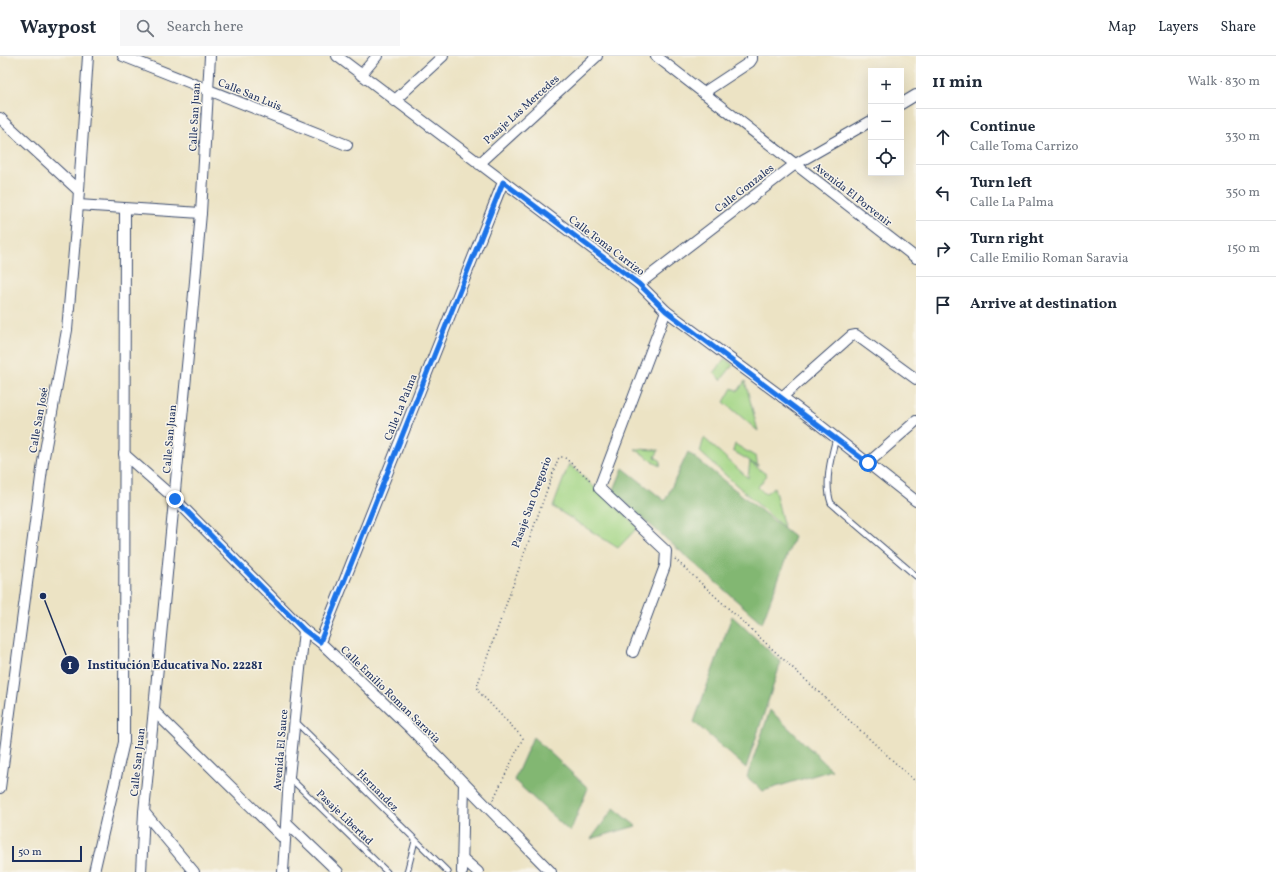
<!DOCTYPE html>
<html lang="en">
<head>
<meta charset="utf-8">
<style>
	body { margin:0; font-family:Vollkorn,serif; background:#f6f6f7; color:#1f2937 }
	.controls { position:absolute; right:12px; top:12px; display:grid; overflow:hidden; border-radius:0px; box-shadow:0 4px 16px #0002 }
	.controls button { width:36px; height:36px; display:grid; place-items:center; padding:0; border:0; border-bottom:1px solid #e0e1e3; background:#fff; color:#1f2937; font:20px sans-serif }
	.scale { position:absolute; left:12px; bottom:10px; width:70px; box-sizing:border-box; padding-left:4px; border:2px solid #1b2f5e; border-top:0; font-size:11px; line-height:14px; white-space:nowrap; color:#1b2f5e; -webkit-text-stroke:3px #f7f3e8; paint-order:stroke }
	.stop { position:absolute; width:12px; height:12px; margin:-9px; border:3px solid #1a73e8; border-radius:50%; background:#fff }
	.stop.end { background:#1a73e8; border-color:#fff; box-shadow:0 1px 4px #0008 }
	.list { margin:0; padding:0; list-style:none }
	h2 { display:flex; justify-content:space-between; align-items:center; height:52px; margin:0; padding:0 16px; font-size:17px }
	h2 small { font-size:13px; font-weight:400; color:#747a83 }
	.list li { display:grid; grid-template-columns:26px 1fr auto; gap:12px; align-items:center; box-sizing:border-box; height:56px; padding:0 16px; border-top:1px solid #e0e1e3 }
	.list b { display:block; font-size:15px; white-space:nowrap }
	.list p { margin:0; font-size:13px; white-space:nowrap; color:#747a83 }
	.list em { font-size:13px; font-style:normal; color:#747a83 }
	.icon { flex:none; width:22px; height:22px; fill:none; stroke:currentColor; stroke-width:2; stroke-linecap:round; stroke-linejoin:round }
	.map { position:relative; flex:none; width:916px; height:816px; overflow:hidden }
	header { display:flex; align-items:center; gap:24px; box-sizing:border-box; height:56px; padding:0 20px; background:#fff; border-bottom:1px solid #e0e1e3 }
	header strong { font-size:19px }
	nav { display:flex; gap:22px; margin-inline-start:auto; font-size:14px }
	.search { width:280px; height:36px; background:#f6f6f7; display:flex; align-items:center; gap:10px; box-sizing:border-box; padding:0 14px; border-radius:0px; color:#747a83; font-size:15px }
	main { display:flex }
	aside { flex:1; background:#fff }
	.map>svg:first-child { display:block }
	.green { fill:#a3d685; stroke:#5f8272 }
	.forest { fill:#82b772; stroke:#4e7368 }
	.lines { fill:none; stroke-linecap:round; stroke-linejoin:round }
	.lane-casing { stroke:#3a4a6d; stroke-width:7 }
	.street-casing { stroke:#3a4a6d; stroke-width:12 }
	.path { stroke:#3a4a6d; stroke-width:1.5; stroke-dasharray:1 3; stroke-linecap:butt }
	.lane { stroke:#fff; stroke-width:5 }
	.street { stroke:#fff; stroke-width:10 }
	.route { stroke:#1a73e8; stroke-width:5 }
	.labels { text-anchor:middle; stroke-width:3; stroke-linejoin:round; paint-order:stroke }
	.street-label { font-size:11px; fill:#1b2f5e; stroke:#f7f3e8 }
	.leader { fill:none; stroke:#1b2f5e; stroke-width:1.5 }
	.callout-dot { fill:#1b2f5e; stroke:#f7f3e8; stroke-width:1.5 }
	.mark-label { font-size:12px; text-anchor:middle; font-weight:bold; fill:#fff }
	.callout-label { font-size:12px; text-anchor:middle; font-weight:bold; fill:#1b2f5e; stroke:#f7f3e8; stroke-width:3; stroke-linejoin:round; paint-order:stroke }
</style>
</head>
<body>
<header>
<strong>Waypost</strong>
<div class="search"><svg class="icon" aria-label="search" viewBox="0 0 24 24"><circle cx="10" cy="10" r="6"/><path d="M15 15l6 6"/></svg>Search here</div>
<nav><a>Map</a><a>Layers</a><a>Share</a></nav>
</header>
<main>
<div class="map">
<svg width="916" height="816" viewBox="0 0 916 816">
	<rect width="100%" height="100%" fill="#f7f3e8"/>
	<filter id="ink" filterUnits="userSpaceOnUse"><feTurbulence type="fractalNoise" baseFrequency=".025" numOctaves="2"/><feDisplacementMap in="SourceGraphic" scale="8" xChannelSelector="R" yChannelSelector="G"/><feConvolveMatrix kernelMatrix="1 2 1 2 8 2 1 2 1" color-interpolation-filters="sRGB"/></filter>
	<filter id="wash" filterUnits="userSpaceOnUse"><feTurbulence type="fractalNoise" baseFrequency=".012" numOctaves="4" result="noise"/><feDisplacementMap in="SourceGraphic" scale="16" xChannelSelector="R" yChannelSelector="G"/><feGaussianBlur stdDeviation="0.9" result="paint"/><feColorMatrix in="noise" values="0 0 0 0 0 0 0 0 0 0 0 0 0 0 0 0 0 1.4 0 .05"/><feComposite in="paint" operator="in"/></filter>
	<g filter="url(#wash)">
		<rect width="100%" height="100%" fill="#ece3c4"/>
		<g class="green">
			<path d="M725 303 733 309 721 324 714 317Z"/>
			<path d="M745 325 758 375 724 346 732 332 738 335Z"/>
			<path d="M704 382 748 422 750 405 733 395 735 388 756 401 758 410 750 406 767 419 758 431 765 438 774 431 784 472 700 396Z"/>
			<path d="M635 393 659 394 655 401 661 405 660 410Z"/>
			<path d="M569 408 638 471 618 492 553 451Z"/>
		</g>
		<g class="forest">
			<path d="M688 396 794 481 762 567 613 436 623 412 665 445Z"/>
			<path d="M732 560 781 606 746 712 694 666Z"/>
			<path d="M770 654 832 714 763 735 747 721Z"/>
			<path d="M533 681 588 732 570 776 514 724Z"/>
			<path d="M614 752 636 770 591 783Z"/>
		</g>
	</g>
	<g filter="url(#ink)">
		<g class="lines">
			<g class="lane-casing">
				<g id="lane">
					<path d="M836 382C831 401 824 427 831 447L916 520"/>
					<path d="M295 665 448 816"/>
					<path d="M289 721 387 816"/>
					<path d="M407 816 415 785"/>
				</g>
			</g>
			<g class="street-casing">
				<g id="street">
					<path d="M123 0 347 89"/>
					<path d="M337 0 639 228 666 255 812 363 916 445"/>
					<path d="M656 0 916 202"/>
					<path d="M361 19 377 0"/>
					<path d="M703 37 750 6 752 3V0"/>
					<path d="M394 45 443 0"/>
					<path d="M901 48 916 39"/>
					<path d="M0 62 78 134"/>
					<path d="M479 108 597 0"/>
					<path d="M78 149 201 157"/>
					<path d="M639 228 794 109 871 65"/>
					<path d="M782 341 851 280 856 279 916 323"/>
					<path d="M124 398 175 443 304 574 320 586 410 672 551 816"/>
					<path d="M868 407 916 365"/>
					<path d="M320 586 503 126"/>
					<path d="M633 596 665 510 666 495 599 432 666 255"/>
					<path d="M155 656 285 784"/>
					<path d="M0 732 43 406 67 274 78 149 88 0"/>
					<path d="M144 756 194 816"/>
					<path d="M287 767 338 816"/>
					<path d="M462 802 478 816"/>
					<path d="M94 816 124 686 125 153"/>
					<path d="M141 816 144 756 193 248 201 157 210 0"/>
					<path d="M283 816 289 721 304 574"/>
					<path d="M462 816 464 727"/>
				</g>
			</g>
			<g class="path">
				<path d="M675 503 916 726"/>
				<path d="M493 744 523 682 479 636 477 630 558 403 560 401H564L591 425"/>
			</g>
			<use href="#lane" class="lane"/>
			<use href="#street" class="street"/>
		</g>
	</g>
	<g class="lines" filter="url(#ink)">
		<path class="route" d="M175 443 304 574 320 586 503 126 639 228 666 255 868 407"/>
	</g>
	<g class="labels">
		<g class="street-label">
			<text transform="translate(250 38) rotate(22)" y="4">Calle San Luis</text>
			<text transform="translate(521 53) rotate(-42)" y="4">Pasaje Las Mercedes</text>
			<text transform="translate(194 61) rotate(-87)" y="4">Calle San Juan</text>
			<text transform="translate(744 132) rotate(-38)" y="4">Calle Gonzales</text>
			<text transform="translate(853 138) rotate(38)" y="4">Avenida El Porvenir</text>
			<text transform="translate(607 189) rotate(37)" y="4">Calle Toma Carrizo</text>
			<text transform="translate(400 351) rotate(-68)" y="4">Calle La Palma</text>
			<text transform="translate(38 364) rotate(-80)" y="4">Calle San José</text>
			<text transform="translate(169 383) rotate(-85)" y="4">Calle San Juan</text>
			<text transform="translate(531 446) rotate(-70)" y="4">Pasaje San Oregorio</text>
			<text transform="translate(391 638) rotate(44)" y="4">Calle Emilio Roman Saravia</text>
			<text transform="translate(280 694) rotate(-85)" y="4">Avenida El Sauce</text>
			<text transform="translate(137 706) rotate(-84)" y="4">Calle San Juan</text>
			<text transform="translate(378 734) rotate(45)" y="4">Hernandez</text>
			<text transform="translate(345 761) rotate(44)" y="4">Pasaje Libertad</text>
		</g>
	</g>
	<path class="leader" d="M43 540L70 609"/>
	<g class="callout-dot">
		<circle cx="43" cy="540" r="4"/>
		<circle cx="70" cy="609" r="10"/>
	</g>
	<g class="mark-label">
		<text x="70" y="613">1</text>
	</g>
	<g class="callout-label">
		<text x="175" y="613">Institución Educativa No. 22281</text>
	</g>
</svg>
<div class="controls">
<button>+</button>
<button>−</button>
<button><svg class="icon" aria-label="locate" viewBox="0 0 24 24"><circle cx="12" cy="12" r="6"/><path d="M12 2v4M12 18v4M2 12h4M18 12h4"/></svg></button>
</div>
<div class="scale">50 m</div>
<div class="stop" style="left:868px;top:407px"></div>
<div class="stop end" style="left:175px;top:443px"></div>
</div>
<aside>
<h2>11 min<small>Walk · 830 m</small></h2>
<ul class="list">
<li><svg class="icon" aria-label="ahead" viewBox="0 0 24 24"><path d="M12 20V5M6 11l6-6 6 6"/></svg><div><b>Continue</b><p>Calle Toma Carrizo</p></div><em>330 m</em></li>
<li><svg class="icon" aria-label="left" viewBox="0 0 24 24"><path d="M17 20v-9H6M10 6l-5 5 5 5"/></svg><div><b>Turn left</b><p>Calle La Palma</p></div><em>350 m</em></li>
<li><svg class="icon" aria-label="right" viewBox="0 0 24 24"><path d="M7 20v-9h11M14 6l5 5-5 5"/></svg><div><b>Turn right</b><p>Calle Emilio Roman Saravia</p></div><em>150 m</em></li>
<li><svg class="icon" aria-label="arrive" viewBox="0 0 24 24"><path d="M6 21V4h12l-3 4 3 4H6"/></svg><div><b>Arrive at destination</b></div></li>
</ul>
</aside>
</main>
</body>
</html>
